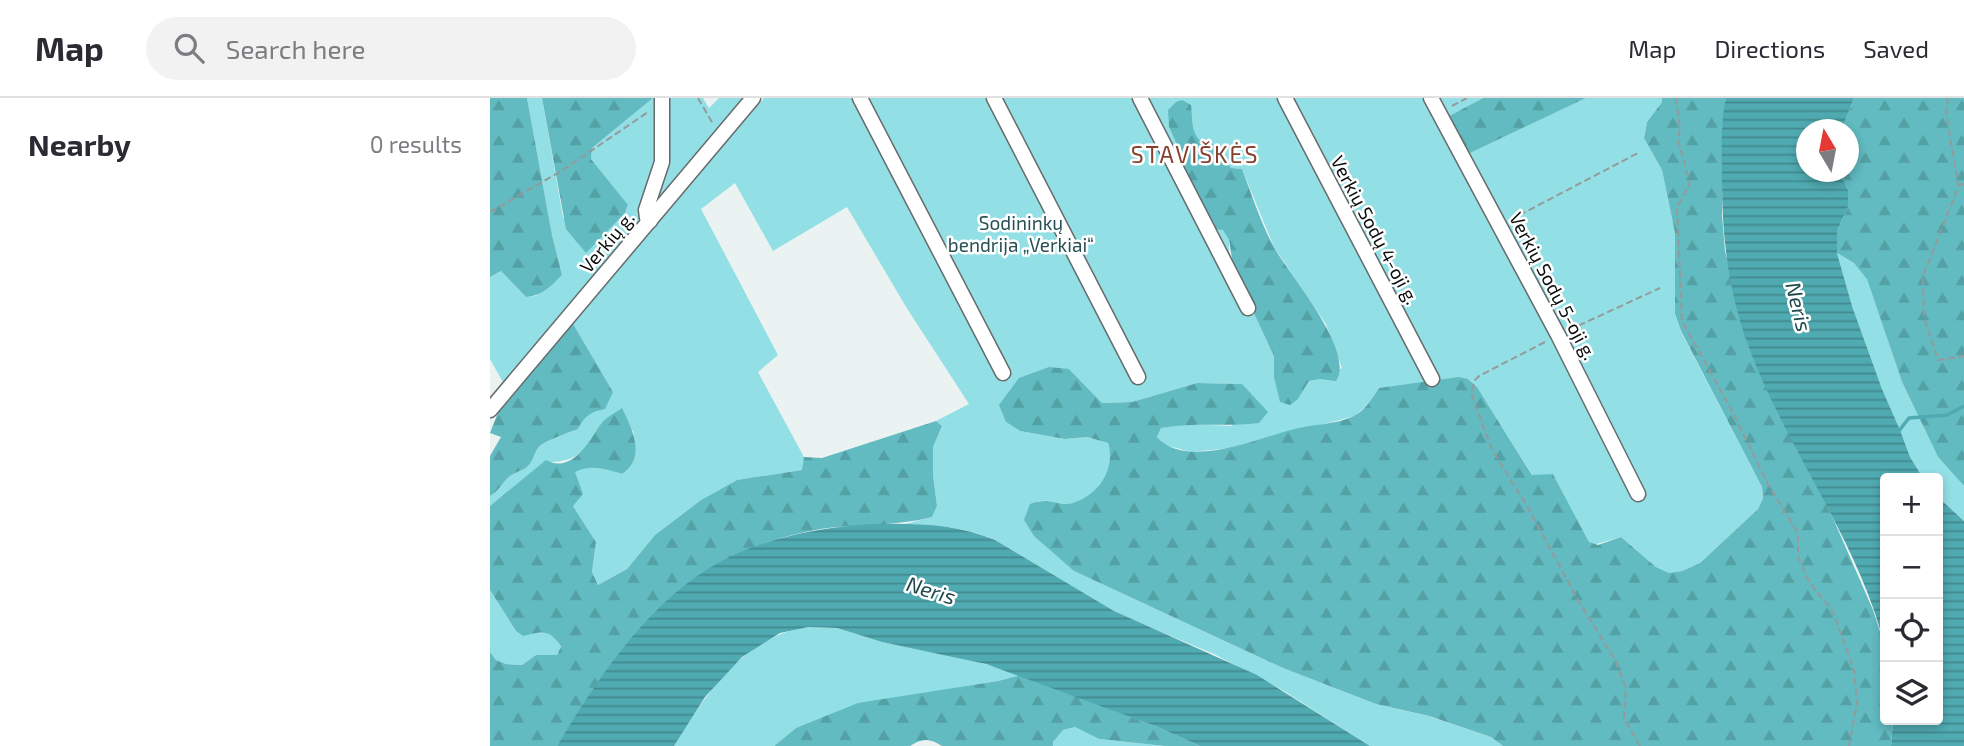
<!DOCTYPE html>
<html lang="en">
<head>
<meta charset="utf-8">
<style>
	body { margin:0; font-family:"Exo 2",sans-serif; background:#f2f2f3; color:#2b2b33 }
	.controls { position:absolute; right:21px; bottom:21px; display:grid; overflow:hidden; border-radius:7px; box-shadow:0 4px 10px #0003 }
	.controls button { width:63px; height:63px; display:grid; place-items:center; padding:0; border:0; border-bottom:2px solid #e1e1e2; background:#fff; color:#2b2b33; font:35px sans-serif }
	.compass { position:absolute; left:1306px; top:21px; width:63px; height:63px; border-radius:50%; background:#fff; box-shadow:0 4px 10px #0003; rotate:350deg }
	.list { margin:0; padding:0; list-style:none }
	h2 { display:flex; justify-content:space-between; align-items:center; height:91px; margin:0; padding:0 28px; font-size:30px }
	h2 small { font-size:23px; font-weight:400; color:#7c7c81 }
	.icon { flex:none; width:38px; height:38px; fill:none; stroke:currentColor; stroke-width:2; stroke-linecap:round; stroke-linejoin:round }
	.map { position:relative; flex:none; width:1474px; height:648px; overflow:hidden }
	header { display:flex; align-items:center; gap:42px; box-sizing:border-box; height:98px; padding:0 35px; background:#fff; border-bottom:2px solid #e1e1e2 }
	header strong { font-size:33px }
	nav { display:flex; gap:38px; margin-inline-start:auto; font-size:24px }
	.search { width:490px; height:63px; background:#f2f2f3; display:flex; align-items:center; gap:18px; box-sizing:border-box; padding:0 24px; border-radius:38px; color:#7c7c81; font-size:26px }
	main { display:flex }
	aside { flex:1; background:#fff }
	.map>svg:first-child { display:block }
	.green { fill:#92dfe5; fill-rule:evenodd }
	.forest { fill:url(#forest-firs) }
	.water { fill:url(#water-rules) }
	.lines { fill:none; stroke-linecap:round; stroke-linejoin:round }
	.stream { stroke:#50aab1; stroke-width:3.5 }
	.minor-casing { stroke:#666b6c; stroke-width:17 }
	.path { stroke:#959a9a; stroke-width:2; stroke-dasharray:7 3.5; stroke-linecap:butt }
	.minor { stroke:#fff; stroke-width:14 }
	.labels { text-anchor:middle; stroke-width:5; stroke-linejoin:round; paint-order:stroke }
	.park-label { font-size:19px; fill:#275053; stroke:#fff }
	.street-label { font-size:19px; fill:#0c0e0e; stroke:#fff }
	.water-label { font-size:21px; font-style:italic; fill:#1d474a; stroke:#fff }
	.quarter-label { font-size:23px; letter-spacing:2px; fill:#86412e; stroke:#fff }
</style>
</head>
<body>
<header>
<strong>Map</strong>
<div class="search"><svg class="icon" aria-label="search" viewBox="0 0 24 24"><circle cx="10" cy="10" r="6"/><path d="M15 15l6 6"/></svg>Search here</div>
<nav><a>Map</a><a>Directions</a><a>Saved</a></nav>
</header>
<main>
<aside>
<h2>Nearby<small>0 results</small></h2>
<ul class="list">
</ul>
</aside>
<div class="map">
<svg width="1474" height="648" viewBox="0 0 1474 648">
	<defs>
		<pattern id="forest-firs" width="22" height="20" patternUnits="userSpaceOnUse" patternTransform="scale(1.75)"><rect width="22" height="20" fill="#61bbc1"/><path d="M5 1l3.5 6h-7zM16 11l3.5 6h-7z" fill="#53a0a5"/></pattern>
		<pattern id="water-rules" width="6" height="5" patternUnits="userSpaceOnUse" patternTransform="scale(1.75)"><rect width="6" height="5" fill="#50aab1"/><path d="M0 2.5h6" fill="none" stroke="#41898e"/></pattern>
	</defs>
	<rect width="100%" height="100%" fill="#ebf2f2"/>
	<g class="green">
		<path d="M37 0H52L73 119 96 154 135 115 138 108 101 61 102 50 163 0H213L219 10 229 0H255L14 286 0 261V179L11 173 36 199 46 198 72 177 62 137Z"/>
		<path d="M274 0H993L959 18 978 56 1096 0H1172V4L1157 24 1154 39 1172 72 1185 135V216L1191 234 1272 389 1273 400 1268 411 1210 465 1192 473 1179 475 1166 469 1131 439 1103 447 1099 444 1063 376 1043 378 987 289 978 281 889 290 882 302 865 318 740 350 701 354 675 347 667 339 671 330 695 326 742 328 752 286 707 285 642 304 612 305 579 271 516 324 530 333 575 341 597 339 618 345C619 350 622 355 621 361 619 379 599 406 578 406 562 405 557 399 541 406L584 473 793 570 886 606 938 618 1001 639 1013 648H880L794 593 724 556 652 526 624 513 505 442C475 429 448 427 415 426L442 419 447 408 443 377V349L452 328 446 323 479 306 418 212 357 109 283 153 245 85 211 111 288 257 268 274 314 359 313 372 247 382 211 402 165 437 137 471 108 487 102 474 106 444 83 408 85 373C101 366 116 371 132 376 149 365 146 350 143 333L111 325C101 348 88 364 61 364L0 408V398C9 393 12 385 19 379 24 374 33 373 38 368 43 363 44 354 49 349 54 343 80 334 88 331L94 320 123 294 82 224ZM702 17C698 45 715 42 731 56 735 59 738 66 741 70L752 71 784 149 836 226 852 270 830 281 819 283 808 301 784 279V258L739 153V142L734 132 701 105 691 56 679 29Z"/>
		<path d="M1347 155 1364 165 1377 180 1412 284 1448 359 1474 388V423L1448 399V380H1433L1420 359 1410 332 1392 291 1362 208Z"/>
		<path d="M0 492 26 533 33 537C52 534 59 530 71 547L67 557H46L32 567 16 566 6 562 0 554Z"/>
		<path d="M318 529 347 530 392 544 478 561 531 577 508 583 459 591 306 630 284 648H184C216 596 253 538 318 529Z"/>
		<path d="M585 629 609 641 675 648H563V644L573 632Z"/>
	</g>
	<g class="forest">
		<path d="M0 0H37L62 137 72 177C61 188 52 198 36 199L11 173 0 179Z"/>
		<path d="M52 0H163L102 50 101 61 138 107 135 115 96 155 76 131Z"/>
		<path d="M993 0H1096L978 56 959 18Z"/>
		<path d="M1172 0H1236L1232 35V117L1235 153 1265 263 1342 418 1383 512 1395 549V622H1403L1401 648H1013L1001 639 939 618 886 606 793 570 584 473 544 438 534 422 540 406C560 398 569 409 583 405 609 397 626 370 618 345L597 339 575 341 530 333 516 324 509 307 529 280 559 269 579 271 612 305 642 304 707 285 752 286 778 314 769 325C736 329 704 324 671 330L667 339C696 372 766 341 801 332 821 326 845 327 864 318 874 313 883 300 889 290L969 279 978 281 987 289 1042 377 1063 376 1099 444 1108 447 1131 439 1166 469 1179 475 1192 473 1210 465 1268 411 1273 400 1272 389 1191 233 1185 216V135L1172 72 1154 40 1157 24 1172 4Z"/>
		<path d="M1364 0H1474V388L1448 359 1412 284 1377 181 1364 165 1347 155V133L1358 109V92L1350 74H1358V32L1352 31Z"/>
		<path d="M692 2 701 7C703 24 700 36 715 47L723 46 732 56 741 70 752 71C762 97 771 126 785 151 800 177 866 254 846 283L830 281 819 283 808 301 800 307 790 304 784 279V258L744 172 739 142 733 132 715 130 701 105 691 56 679 29 678 12 686 4Z"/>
		<path d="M82 224 123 294 115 311C100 314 95 318 88 331 80 334 54 343 49 349 44 354 43 363 38 368 33 373 24 374 19 379 12 385 9 393 0 398V358L11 339 0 335 9 312Z"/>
		<path d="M132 310C142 331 157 360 132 376 116 371 100 366 85 374L93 396 83 408 106 444 102 474 108 487 137 471 165 437 211 402 247 382 312 372 314 359 332 360 446 323 452 328 443 349V377L447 408 442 419C403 429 365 425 325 432 188 458 138 540 67 648H0V554L6 562 16 566 32 567 46 557H67L71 548C58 530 52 534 33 538L26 533 0 492V408L56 362C82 376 99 344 110 327 115 320 125 315 132 310Z"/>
		<path d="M531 577 665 628 710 648H675L609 641 585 629 573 632 563 644V648H452C440 640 432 640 420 648H284L306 630 368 605 508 583Z"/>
	</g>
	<g class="water">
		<path d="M1236 0H1364L1352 31 1316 32V74H1350L1358 92V109L1347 133V155L1362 208 1392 291 1410 332 1420 359 1433 380H1395V549C1367 435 1285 337 1251 226 1237 180 1232 132 1232 84 1232 57 1230 27 1236 0Z"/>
		<path d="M1448 399 1474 423V648H1401L1403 622H1448Z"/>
		<path d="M381 426C424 425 465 425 505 442L624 513 767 577 880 648H710L665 628 496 566 392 544 347 530 318 529 290 535 252 559 215 599 184 648H67C105 585 154 510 218 471 266 441 325 430 381 426Z"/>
	</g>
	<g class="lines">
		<path class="stream" d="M1408 334 1419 320 1457 317 1474 308"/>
		<g class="minor-casing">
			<g id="minor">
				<path d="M370 0 513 275"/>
				<path d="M504 0 648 279"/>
				<path d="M650 0 758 210"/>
				<path d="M795 0 942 281"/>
				<path d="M941 0 1068 237 1148 396"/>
				<path d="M160 123 157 120 156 112 172 64V0"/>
				<path d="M0 312 263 0"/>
			</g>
		</g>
		<g class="path">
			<path d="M208 0 223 26"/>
			<path d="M1186 0 1190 30 1188 42 1200 85 1187 109 1192 223 1240 309 1279 388 1308 435V459L1319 484 1342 512 1364 572 1367 605 1359 648"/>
			<path d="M1458 0 1456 15 1468 86"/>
			<path d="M962 8 977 0"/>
			<path d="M1474 86 1469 87 1433 178 1434 220 1448 262 1474 258"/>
			<path d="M0 114 73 72 158 14"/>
			<path d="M1020 122 1150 54"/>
			<path d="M1079 232 1170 190"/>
			<path d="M1055 244 989 278 985 282 981 295 1002 352 1037 408 1088 502 1125 562 1136 590 1134 620 1150 648"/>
		</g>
		<use href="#minor" class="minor"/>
	</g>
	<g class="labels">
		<g class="park-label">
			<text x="531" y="132">Sodininkų<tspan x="531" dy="22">bendrija „Verkiai“</tspan></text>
		</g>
		<g class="street-label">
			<text transform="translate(885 132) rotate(62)" y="7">Verkių Sodų 4-oji g.</text>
			<text transform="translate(117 144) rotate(-50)" y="7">Verkių g.</text>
			<text transform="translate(1063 188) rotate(62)" y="7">Verkių Sodų 5-oji g.</text>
		</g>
		<g class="water-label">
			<text transform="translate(1308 209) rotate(76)" y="7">Neris</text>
			<text transform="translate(441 493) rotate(17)" y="7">Neris</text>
		</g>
		<g class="quarter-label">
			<text x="705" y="65">STAVIŠKĖS</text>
		</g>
	</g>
</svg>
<div class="controls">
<button>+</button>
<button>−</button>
<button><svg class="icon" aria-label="locate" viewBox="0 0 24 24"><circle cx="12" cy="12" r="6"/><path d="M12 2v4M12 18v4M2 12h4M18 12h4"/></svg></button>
<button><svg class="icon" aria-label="layers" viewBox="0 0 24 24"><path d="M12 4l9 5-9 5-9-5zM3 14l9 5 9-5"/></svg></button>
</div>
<svg class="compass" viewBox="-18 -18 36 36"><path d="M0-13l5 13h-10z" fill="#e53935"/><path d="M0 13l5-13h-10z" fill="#7c7c81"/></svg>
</div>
</main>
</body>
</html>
